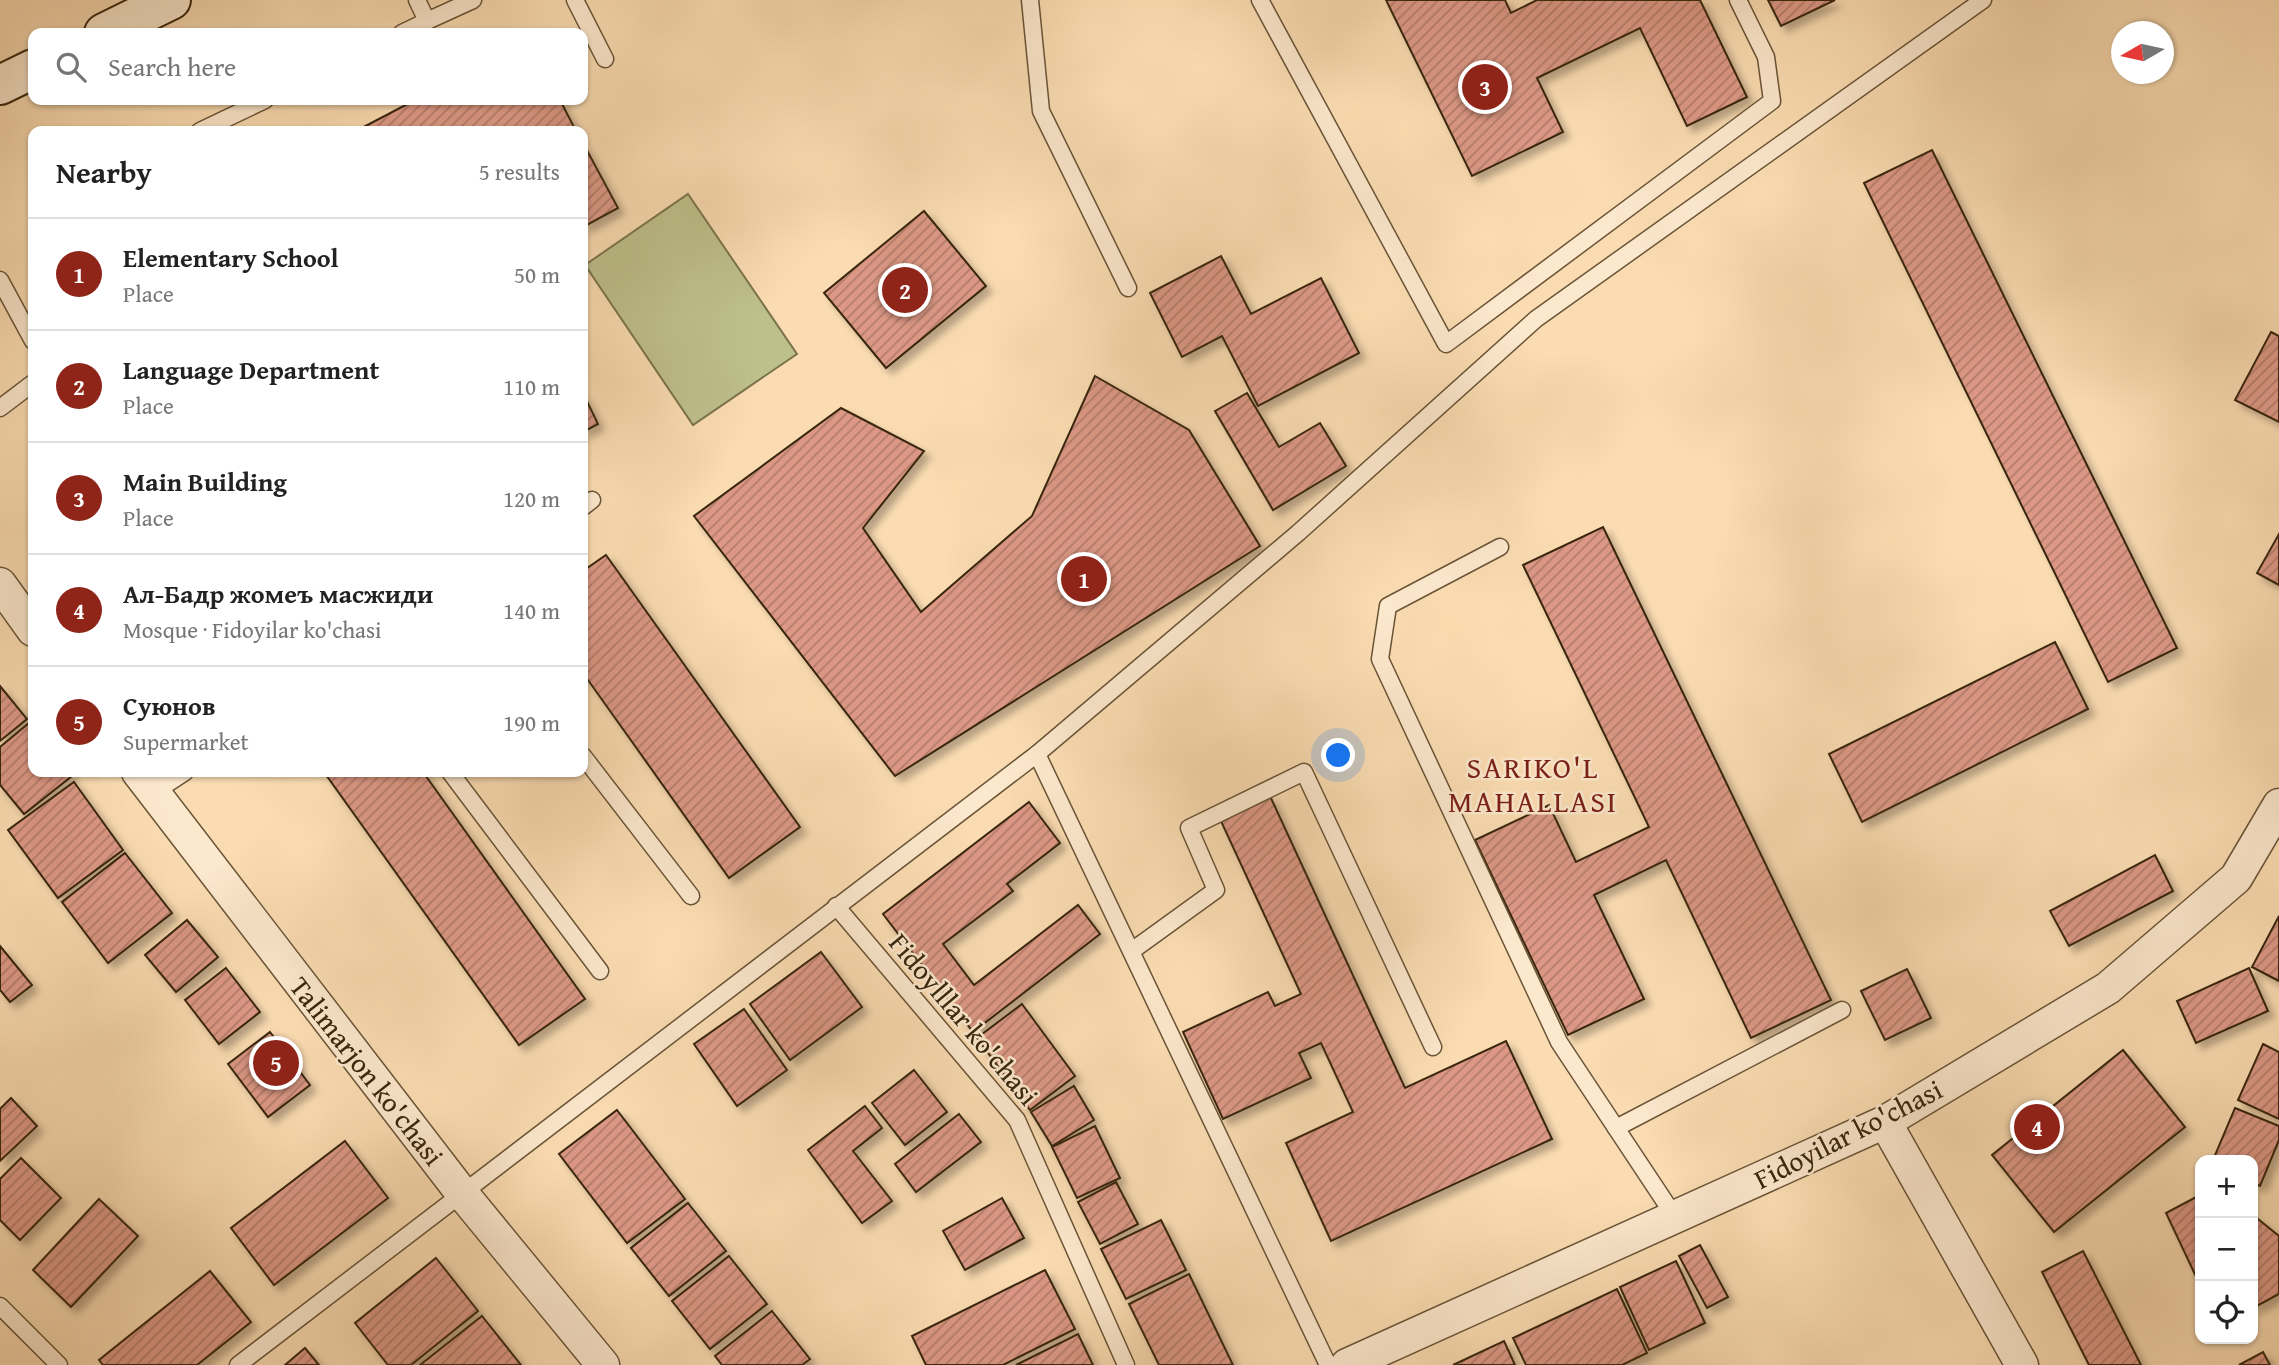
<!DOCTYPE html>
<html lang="en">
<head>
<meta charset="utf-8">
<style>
	body { margin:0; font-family:"Gentium Book Plus",serif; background:#f6f6f6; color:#222 }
	.controls { position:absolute; right:21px; bottom:21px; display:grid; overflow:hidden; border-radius:14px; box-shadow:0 2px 5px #0004 }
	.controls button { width:63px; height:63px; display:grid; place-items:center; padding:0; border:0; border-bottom:2px solid #e0e0e0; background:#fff; color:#222; font:35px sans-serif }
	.compass { position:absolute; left:2111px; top:21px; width:63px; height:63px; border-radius:50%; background:#fff; box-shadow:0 2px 5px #0004; rotate:261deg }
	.you { position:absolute; left:1339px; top:756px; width:24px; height:24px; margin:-18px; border:5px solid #fff; border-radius:50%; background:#1a73e8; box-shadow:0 0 0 10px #1a73e833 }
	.badge { display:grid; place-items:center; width:46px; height:46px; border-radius:50%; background:#8f2418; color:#fff; font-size:23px; font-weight:700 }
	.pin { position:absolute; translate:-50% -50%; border:4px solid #fff; box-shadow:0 2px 7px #0006 }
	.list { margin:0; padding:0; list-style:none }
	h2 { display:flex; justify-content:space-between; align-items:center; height:91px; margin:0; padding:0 28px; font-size:30px }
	h2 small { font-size:23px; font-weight:400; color:#767676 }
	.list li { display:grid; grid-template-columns:46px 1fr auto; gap:21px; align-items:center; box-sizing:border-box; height:112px; padding:0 28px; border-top:2px solid #e0e0e0 }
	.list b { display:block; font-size:26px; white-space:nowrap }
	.list p { margin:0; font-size:23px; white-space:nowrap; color:#767676 }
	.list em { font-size:23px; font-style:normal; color:#767676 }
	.icon { flex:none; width:38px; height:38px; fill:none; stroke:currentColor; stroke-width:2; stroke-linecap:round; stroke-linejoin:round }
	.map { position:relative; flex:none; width:2279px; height:1365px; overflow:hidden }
	.search { position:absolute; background:#fff; box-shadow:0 2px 5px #0004; left:28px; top:28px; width:560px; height:77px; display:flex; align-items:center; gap:18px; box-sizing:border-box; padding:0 24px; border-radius:14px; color:#767676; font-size:26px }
	.panel { position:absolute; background:#fff; box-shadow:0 2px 5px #0004; left:28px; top:126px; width:560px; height:651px; border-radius:14px }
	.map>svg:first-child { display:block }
	.green { fill:#bec08c; stroke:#7b734c; stroke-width:2 }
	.building { fill:url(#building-hatch); stroke:#38260d; stroke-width:2; filter:url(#shadow) }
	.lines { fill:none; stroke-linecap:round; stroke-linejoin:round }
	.lane-casing { stroke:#695436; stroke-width:19 }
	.street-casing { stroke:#695436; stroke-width:35 }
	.secondary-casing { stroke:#38260d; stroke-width:42 }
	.lane { stroke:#fce8cd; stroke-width:16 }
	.street { stroke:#fce8cd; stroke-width:32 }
	.secondary { stroke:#fce8cd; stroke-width:38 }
	.labels { text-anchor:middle; stroke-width:5; stroke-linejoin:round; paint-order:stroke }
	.street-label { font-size:28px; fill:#38260d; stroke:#fce8cd }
	.neighbourhood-label { font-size:30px; letter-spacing:2px; fill:#7a1f14; stroke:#fce8cd }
</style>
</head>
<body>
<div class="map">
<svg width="2279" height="1365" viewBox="0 0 2279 1365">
	<defs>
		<pattern id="building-hatch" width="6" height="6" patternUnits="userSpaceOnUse" patternTransform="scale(1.75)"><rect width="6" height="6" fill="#dc9885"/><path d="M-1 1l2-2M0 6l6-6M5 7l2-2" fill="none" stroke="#b37c6b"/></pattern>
		<filter id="shadow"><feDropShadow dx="6" dy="6" stdDeviation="3.5" flood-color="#0004"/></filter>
	</defs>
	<rect width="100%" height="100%" fill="#fbdcb2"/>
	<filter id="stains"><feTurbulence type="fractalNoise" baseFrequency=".00286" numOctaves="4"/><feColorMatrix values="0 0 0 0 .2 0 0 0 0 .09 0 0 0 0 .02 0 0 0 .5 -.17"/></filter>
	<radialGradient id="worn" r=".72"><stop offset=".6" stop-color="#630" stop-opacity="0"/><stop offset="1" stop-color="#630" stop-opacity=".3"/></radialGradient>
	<path class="green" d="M688 194 797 354 693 425 585 265Z"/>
	<g class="building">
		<path d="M1386 0H1505L1511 13 1537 0H1700L1747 97 1687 126 1640 28 1537 78 1563 132 1472 176Z"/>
		<path d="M1768 0H1835L1781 26Z"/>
		<path d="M415 100H560L576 131H356Z"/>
		<path d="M583 143 618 208 583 227Z"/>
		<path d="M1932 150 2177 648 2108 682 1864 183Z"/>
		<path d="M924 211 986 286 886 368 824 293Z"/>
		<path d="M1221 256 1251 314 1321 278 1359 353 1258 406 1222 336 1182 357 1150 293Z"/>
		<path d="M2271 332 2279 336V422L2235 400Z"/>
		<path d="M1095 376 1189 430 1260 546 895 776 694 516 841 408 924 451 863 528 921 612 1032 516Z"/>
		<path d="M583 393 598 424 583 432Z"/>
		<path d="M1247 393 1279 447 1320 423 1346 466 1273 510 1215 411Z"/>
		<path d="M1603 527 1831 1000 1751 1038 1666 860 1594 895 1644 999 1568 1035 1475 840 1549 805 1576 862 1649 827 1523 565Z"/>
		<path d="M2279 534V585L2257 573Z"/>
		<path d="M606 555 800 827 729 878 583 673V571Z"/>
		<path d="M2055 642 2088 709 1862 822 1829 754Z"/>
		<path d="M0 686 27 719 0 741Z"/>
		<path d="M29 723 33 728V772H69L72 776 24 814 0 785V747Z"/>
		<path d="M324 772H423L585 999 519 1045Z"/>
		<path d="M74 782 123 850 58 898 8 830Z"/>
		<path d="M1270 796 1405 1088 1506 1041 1552 1139 1331 1241 1286 1143 1353 1112 1321 1043 1299 1053 1311 1078 1223 1119 1183 1032 1268 992 1275 1006 1301 994 1220 819Z"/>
		<path d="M1029 802 1060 843 1007 884 1013 891 943 944 974 985 1078 905 1100 934 973 1032 883 914Z"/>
		<path d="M125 853 172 913 108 963 62 902Z"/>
		<path d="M2155 855 2173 891 2069 946 2050 911Z"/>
		<path d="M2279 916V981L2252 967Z"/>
		<path d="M187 920 218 957 176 992 145 955Z"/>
		<path d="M0 946 32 985 10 1002 0 990Z"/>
		<path d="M821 952 862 1007 790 1060 750 1004Z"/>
		<path d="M226 968 260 1012 219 1044 185 1000Z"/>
		<path d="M2249 968 2268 1011 2196 1043 2177 1001Z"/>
		<path d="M1907 969 1931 1018 1885 1040 1861 991Z"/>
		<path d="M1022 1004 1075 1076 1030 1110 977 1038Z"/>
		<path d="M744 1009 787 1070 737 1106 694 1044Z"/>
		<path d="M270 1032 310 1085 268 1117 228 1064Z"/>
		<path d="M2263 1044 2279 1052V1119L2238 1100Z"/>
		<path d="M2123 1050 2185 1127 2054 1232 1992 1155Z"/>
		<path d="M914 1070 947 1112 905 1145 872 1103Z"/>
		<path d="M1074 1086 1094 1120 1052 1146 1031 1112Z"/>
		<path d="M11 1098 37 1126 0 1161V1109Z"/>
		<path d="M865 1106 882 1128 853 1151 892 1201 862 1223 808 1150Z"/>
		<path d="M2235 1108 2279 1126V1140L2260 1186 2253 1183V1160H2213Z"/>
		<path d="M617 1110 685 1199 627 1243 559 1154Z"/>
		<path d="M959 1114 981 1142 916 1192 895 1164Z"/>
		<path d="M1095 1126 1120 1178 1077 1198 1052 1147Z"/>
		<path d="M345 1141 388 1198 274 1285 231 1228Z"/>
		<path d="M21 1158 61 1198 20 1240 0 1220V1179Z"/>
		<path d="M1116 1182 1138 1224 1100 1244 1078 1202Z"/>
		<path d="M2200 1195V1285L2166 1213Z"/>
		<path d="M1002 1198 1024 1238 965 1270 943 1231Z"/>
		<path d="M99 1199 138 1236 71 1307 33 1270Z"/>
		<path d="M688 1203 726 1251 669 1296 631 1248Z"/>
		<path d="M2253 1215 2279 1236V1294L2253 1308Z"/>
		<path d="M1161 1220 1186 1270 1126 1299 1101 1249Z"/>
		<path d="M1700 1245 1728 1297 1707 1308 1679 1256Z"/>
		<path d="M2083 1251 2141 1365H2089L2042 1272Z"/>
		<path d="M729 1256 767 1304 710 1349 672 1301Z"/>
		<path d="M436 1258 478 1311 411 1365H388L355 1323Z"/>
		<path d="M1676 1261 1705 1323 1649 1350 1620 1287Z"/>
		<path d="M1045 1270 1075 1329 1003 1365H926L912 1336Z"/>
		<path d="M210 1271 251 1322 197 1365H103L99 1360Z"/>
		<path d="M1189 1274 1233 1365H1159L1129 1304Z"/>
		<path d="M1617 1289 1647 1353 1622 1365H1526L1513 1338Z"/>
		<path d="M772 1311 810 1359 802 1365H722L715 1356Z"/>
		<path d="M482 1316 521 1365H420Z"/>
		<path d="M1078 1334 1093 1365H1016Z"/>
		<path d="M1504 1341 1515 1365H1453Z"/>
		<path d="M305 1348 319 1365H285Z"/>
		<path d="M2263 1352 2270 1365H2239Z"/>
	</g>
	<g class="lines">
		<g class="lane-casing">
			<g id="lane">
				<path d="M575 0 605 59"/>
				<path d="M1030 0 1041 111 1128 288"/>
				<path d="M1260 0 1446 344 1772 101 1766 57 1738 0"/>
				<path d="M427 21 473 0"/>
				<path d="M402 33 427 21 417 0"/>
				<path d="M200 131 265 100"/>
				<path d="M0 280 33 341"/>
				<path d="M0 408 33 383"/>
				<path d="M583 507 592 500"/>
				<path d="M1500 547 1388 606 1380 659 1559 1042 1675 1217"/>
				<path d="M1037 754 1328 1365"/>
				<path d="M583 756 691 896"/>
				<path d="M450 772 600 971"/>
				<path d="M153 793 185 772"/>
				<path d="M836 906 1017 1120 1126 1365"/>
				<path d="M1133 950 1216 890 1189 828 1304 772 1433 1047"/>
				<path d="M1616 1128 1842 1010"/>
				<path d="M0 1306 59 1365"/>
				<path d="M238 1365 1037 754 1298 533 1536 319 1983 0"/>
			</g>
		</g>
		<g class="street-casing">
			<g id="street">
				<path d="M0 584 33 630"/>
				<path d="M138 772 461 1192 603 1365"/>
				<path d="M1885 1122 2022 1365"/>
				<path d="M1347 1365 1885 1122 2108 988 2236 878 2279 805"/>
			</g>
		</g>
		<g class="secondary-casing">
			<g id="secondary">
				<path d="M104 33 171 0"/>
				<path d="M0 85 33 69"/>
			</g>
		</g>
		<use href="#lane" class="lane"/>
		<use href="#street" class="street"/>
		<use href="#secondary" class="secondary"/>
	</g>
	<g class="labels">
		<g class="street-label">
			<text transform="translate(964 1019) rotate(50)" y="10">Fidoylllar ko'chasi</text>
			<text transform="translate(367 1071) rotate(52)" y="10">Talimarjon ko'chasi</text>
			<text transform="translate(1848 1134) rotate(-27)" y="10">Fidoyilar ko'chasi</text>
		</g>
		<g class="neighbourhood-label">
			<text x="1533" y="778">SARIKO'L<tspan x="1533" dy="34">MAHALLASI</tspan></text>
		</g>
	</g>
	<rect width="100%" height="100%" filter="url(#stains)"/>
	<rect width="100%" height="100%" fill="url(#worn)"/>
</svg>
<div class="controls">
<button>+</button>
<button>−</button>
<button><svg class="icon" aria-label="locate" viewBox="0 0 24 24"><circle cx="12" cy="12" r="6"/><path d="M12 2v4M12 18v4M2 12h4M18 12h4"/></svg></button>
</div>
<svg class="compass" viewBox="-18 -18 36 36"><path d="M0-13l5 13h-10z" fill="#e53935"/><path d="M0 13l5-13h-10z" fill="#767676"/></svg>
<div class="you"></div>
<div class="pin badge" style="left:1084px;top:579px">1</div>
<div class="pin badge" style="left:905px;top:290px">2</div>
<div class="pin badge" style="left:1485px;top:87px">3</div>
<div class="pin badge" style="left:2037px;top:1127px">4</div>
<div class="pin badge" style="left:276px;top:1063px">5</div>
<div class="search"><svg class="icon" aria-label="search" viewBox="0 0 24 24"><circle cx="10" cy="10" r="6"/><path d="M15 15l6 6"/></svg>Search here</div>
<section class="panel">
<h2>Nearby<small>5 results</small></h2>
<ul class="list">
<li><span class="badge">1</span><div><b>Elementary School</b><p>Place</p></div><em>50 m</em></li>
<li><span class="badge">2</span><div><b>Language Department</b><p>Place</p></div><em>110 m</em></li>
<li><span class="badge">3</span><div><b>Main Building</b><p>Place</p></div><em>120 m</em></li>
<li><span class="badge">4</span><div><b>Ал-Бадр жомеъ масжиди</b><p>Mosque · Fidoyilar ko'chasi</p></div><em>140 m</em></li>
<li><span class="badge">5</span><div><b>Суюнов</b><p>Supermarket</p></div><em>190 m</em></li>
</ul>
</section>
</div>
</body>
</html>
